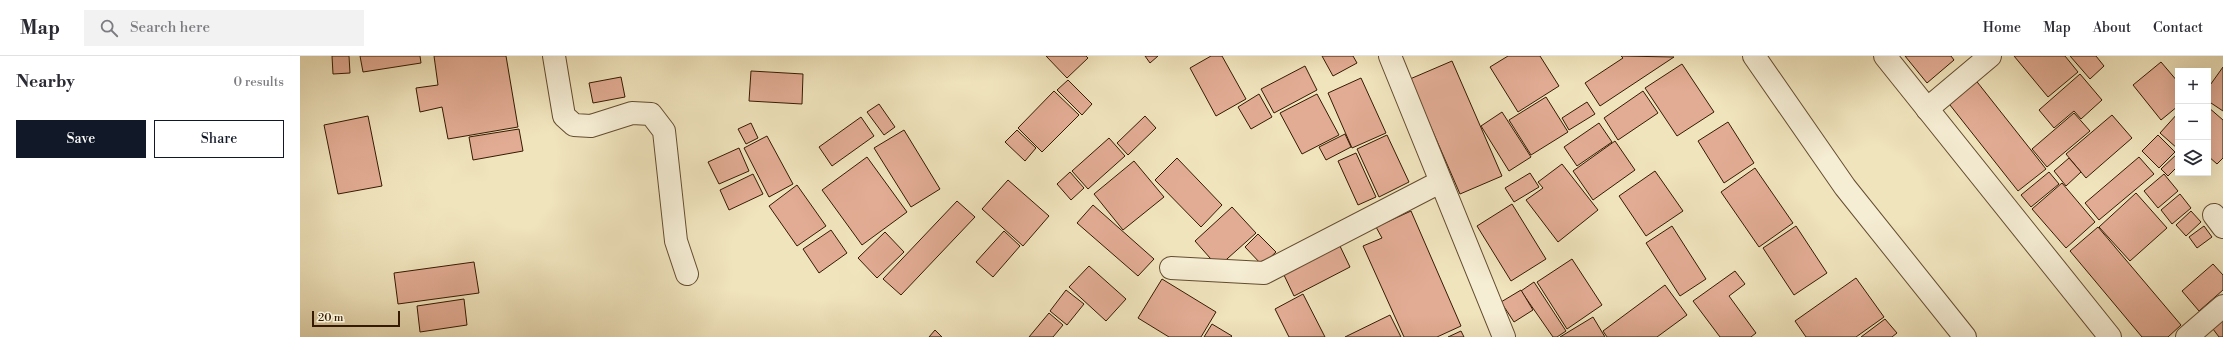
<!DOCTYPE html>
<html lang="en">
<head>
<meta charset="utf-8">
<style>
	body { margin:0; font-family:"Libre Bodoni",serif; background:#f2f2f3; color:#2b2b33 }
	.controls { position:absolute; right:12px; top:12px; display:grid; overflow:hidden; border-radius:0px; box-shadow:0 4px 16px #0002 }
	.controls button { width:36px; height:36px; display:grid; place-items:center; padding:0; border:0; border-bottom:1px solid #e1e1e2; background:#fff; color:#2b2b33; font:20px sans-serif }
	.scale { position:absolute; left:12px; bottom:10px; width:88px; box-sizing:border-box; padding-left:4px; border:2px solid #351a00; border-top:0; font-size:11px; line-height:14px; white-space:nowrap; color:#351a00; -webkit-text-stroke:3px #f5edd4; paint-order:stroke }
	.list { margin:0; padding:0; list-style:none }
	h2 { display:flex; justify-content:space-between; align-items:center; height:52px; margin:0; padding:0 16px; font-size:17px }
	h2 small { font-size:13px; font-weight:400; color:#7c7c81 }
	.actions { display:flex; gap:8px; padding:12px 16px }
	.actions a { flex:1; padding:9px 0; border:1px solid #111827; border-radius:0px; text-align:center; font-size:14px; color:#111827 }
	.actions .main { background:#111827; color:#fff }
	.icon { flex:none; width:22px; height:22px; fill:none; stroke:currentColor; stroke-width:2; stroke-linecap:round; stroke-linejoin:round }
	.map { position:relative; flex:none; width:1923px; height:281px; overflow:hidden }
	header { display:flex; align-items:center; gap:24px; box-sizing:border-box; height:56px; padding:0 20px; background:#fff; border-bottom:1px solid #e1e1e2 }
	header strong { font-size:19px }
	nav { display:flex; gap:22px; margin-inline-start:auto; font-size:14px }
	.search { width:280px; height:36px; background:#f2f2f3; display:flex; align-items:center; gap:10px; box-sizing:border-box; padding:0 14px; border-radius:0px; color:#7c7c81; font-size:15px }
	main { display:flex }
	aside { flex:1; background:#fff }
	.map>svg:first-child { display:block }
	.building { fill:#e2ac94; stroke:#351a00 }
	.lines { fill:none; stroke-linecap:round; stroke-linejoin:round }
	.minor-casing { stroke:#644c2f; stroke-width:24 }
	.minor { stroke:#f5edd4; stroke-width:22 }
</style>
</head>
<body>
<header>
<strong>Map</strong>
<div class="search"><svg class="icon" aria-label="search" viewBox="0 0 24 24"><circle cx="10" cy="10" r="6"/><path d="M15 15l6 6"/></svg>Search here</div>
<nav><a>Home</a><a>Map</a><a>About</a><a>Contact</a></nav>
</header>
<main>
<aside>
<h2>Nearby<small>0 results</small></h2>
<ul class="list">
</ul>
<div class="actions"><a class="main">Save</a><a>Share</a></div>
</aside>
<div class="map">
<svg width="1923" height="281" viewBox="0 0 1923 281">
	<rect width="100%" height="100%" fill="#f0e4bd"/>
	<filter id="stains"><feTurbulence type="fractalNoise" baseFrequency=".005" numOctaves="4"/><feColorMatrix values="0 0 0 0 .2 0 0 0 0 .09 0 0 0 0 .02 0 0 0 .5 -.17"/></filter>
	<radialGradient id="worn" r=".72"><stop offset=".6" stop-color="#630" stop-opacity="0"/><stop offset="1" stop-color="#630" stop-opacity=".3"/></radialGradient>
	<g class="building">
		<path d="M32 0H49L50 17 33 18Z"/>
		<path d="M60 0H120L121 7 63 16Z"/>
		<path d="M134 0H206L218 71 148 83 142 51 120 56 116 32 138 29Z"/>
		<path d="M746 0H786L788 2 767 22Z"/>
		<path d="M845 0H858L850 7Z"/>
		<path d="M911 0H922L946 43 916 60 890 12Z"/>
		<path d="M1022 0H1053L1057 7 1033 20Z"/>
		<path d="M1208 0H1240L1259 30 1218 56 1190 11Z"/>
		<path d="M1321 0 1374 1 1300 50 1285 27 1323 2Z"/>
		<path d="M1605 0H1651L1654 4 1627 27Z"/>
		<path d="M1714 0H1765L1778 16 1748 41Z"/>
		<path d="M1770 0H1796L1804 10 1790 23Z"/>
		<path d="M1152 5 1202 120 1160 138 1110 23Z"/>
		<path d="M1861 6 1878 26V50L1861 64 1833 29Z"/>
		<path d="M1382 8 1414 56 1377 80 1345 32Z"/>
		<path d="M1005 10 1017 34 974 57 961 33Z"/>
		<path d="M1923 11V55L1908 45V32Z"/>
		<path d="M451 15 503 18 502 48 449 45Z"/>
		<path d="M1780 18 1802 44 1781 63 1774 55 1754 72 1739 54Z"/>
		<path d="M321 21 325 41 293 47 289 27Z"/>
		<path d="M1061 22 1086 77 1052 92 1028 37Z"/>
		<path d="M1674 22 1746 113 1718 135 1646 44Z"/>
		<path d="M768 24 792 48 782 59 757 34Z"/>
		<path d="M754 35 779 59 742 96 718 72Z"/>
		<path d="M1343 35 1358 57 1318 84 1304 62Z"/>
		<path d="M959 38 972 61 951 73 938 51Z"/>
		<path d="M1017 38 1039 79 1002 98 980 57Z"/>
		<path d="M1246 41 1268 76 1231 99 1209 64Z"/>
		<path d="M1287 46 1295 58 1269 74 1262 62Z"/>
		<path d="M579 48 595 71 584 79 567 56Z"/>
		<path d="M1908 51 1923 64V102L1917 108 1908 100Z"/>
		<path d="M1202 56 1231 101 1209 115 1181 70Z"/>
		<path d="M1774 57 1790 75 1747 111 1732 93Z"/>
		<path d="M1878 57V93L1860 77Z"/>
		<path d="M1812 59 1832 82 1786 122 1766 98Z"/>
		<path d="M68 60 82 130 38 138 24 69Z"/>
		<path d="M845 60 856 72 828 99 817 87Z"/>
		<path d="M561 61 574 80 532 110 519 91Z"/>
		<path d="M1428 66 1454 107 1424 127 1398 85Z"/>
		<path d="M451 67 458 82 446 88 438 73Z"/>
		<path d="M1299 67 1312 86 1277 110 1264 91Z"/>
		<path d="M219 73 223 95 173 104 169 81Z"/>
		<path d="M604 74 640 133 611 151 574 92Z"/>
		<path d="M717 74 736 92 725 105 705 86Z"/>
		<path d="M1045 78 1051 91 1026 104 1019 91Z"/>
		<path d="M1087 79 1109 126 1079 141 1057 93Z"/>
		<path d="M1858 79 1875 96 1859 112 1842 95Z"/>
		<path d="M467 80 493 128 469 141 444 92Z"/>
		<path d="M809 82 825 100 788 133 772 115Z"/>
		<path d="M1315 85 1335 114 1293 144 1273 115Z"/>
		<path d="M439 92 449 115 419 128 408 106Z"/>
		<path d="M1056 97 1076 141 1058 149 1038 105Z"/>
		<path d="M1878 97V110L1868 120 1861 113Z"/>
		<path d="M567 101 607 156 562 189 522 134Z"/>
		<path d="M1839 101 1854 118 1799 164 1785 147Z"/>
		<path d="M877 102 922 149 901 171 855 124Z"/>
		<path d="M1769 102 1781 116 1766 130 1754 115Z"/>
		<path d="M834 105 864 141 823 174 794 138Z"/>
		<path d="M1262 108 1298 154 1258 186 1226 144 1243 132 1238 126Z"/>
		<path d="M1455 112 1493 167 1459 191 1421 136Z"/>
		<path d="M1355 115 1383 155 1346 180 1319 140Z"/>
		<path d="M770 116 784 132 771 144 757 128Z"/>
		<path d="M1749 116 1759 128 1731 151 1721 139Z"/>
		<path d="M1230 117 1239 131 1214 146 1205 132Z"/>
		<path d="M453 118 463 138 429 154 420 134Z"/>
		<path d="M1864 118 1878 135 1858 152 1844 135Z"/>
		<path d="M708 124 749 160 723 190 682 153Z"/>
		<path d="M1762 127 1795 166 1766 192 1732 153Z"/>
		<path d="M497 129 526 170 497 190 469 150Z"/>
		<path d="M1836 137 1867 172 1830 205 1799 171Z"/>
		<path d="M1880 138 1891 152 1872 168 1861 154Z"/>
		<path d="M657 145 675 161 601 239 583 223Z"/>
		<path d="M1212 148 1246 203 1211 225 1177 170Z"/>
		<path d="M793 149 854 203 838 220 777 167Z"/>
		<path d="M932 151 956 177 918 211 895 185Z"/>
		<path d="M1111 155 1161 270 1137 281H1104L1063 190 1082 182 1076 171Z"/>
		<path d="M1891 155 1901 166 1886 180 1876 169Z"/>
		<path d="M1372 170 1406 223 1380 240 1346 187Z"/>
		<path d="M1496 170 1527 217 1494 239 1463 192Z"/>
		<path d="M1904 170 1912 181 1897 192 1889 181Z"/>
		<path d="M1798 171 1881 269 1868 281H1842L1770 195Z"/>
		<path d="M531 174 547 197 519 217 503 193Z"/>
		<path d="M704 175 720 190 693 221 676 206Z"/>
		<path d="M585 176 604 196 577 222 558 202Z"/>
		<path d="M958 178 976 196 962 209 945 191Z"/>
		<path d="M1039 188 1050 211 994 240 983 217Z"/>
		<path d="M1272 203 1302 249 1267 273 1237 226Z"/>
		<path d="M174 206 179 237 98 248 94 217Z"/>
		<path d="M1913 208 1923 219V234L1899 255 1882 235Z"/>
		<path d="M789 210 826 243 806 265 769 231Z"/>
		<path d="M1435 215 1445 228 1429 240 1456 277 1451 281H1420L1393 245Z"/>
		<path d="M1556 222 1584 261 1556 281H1506L1495 265Z"/>
		<path d="M862 223 916 256 901 281H869L838 262Z"/>
		<path d="M1234 226 1266 275 1257 281H1253L1221 235Z"/>
		<path d="M1365 229 1387 259 1357 281H1307L1303 275Z"/>
		<path d="M766 234 784 248 767 269 750 255Z"/>
		<path d="M1221 234 1233 254 1214 266 1201 246Z"/>
		<path d="M1003 238 1025 281H989L975 253Z"/>
		<path d="M164 243 167 269 120 276 117 250Z"/>
		<path d="M749 257 763 269 753 281H729Z"/>
		<path d="M1090 259 1101 281H1045Z"/>
		<path d="M1293 261 1305 281H1260Z"/>
		<path d="M1585 263 1597 277 1592 281H1561Z"/>
		<path d="M1923 264V281H1919L1913 273Z"/>
		<path d="M912 268 932 280 931 281H904Z"/>
		<path d="M635 274 642 281H629Z"/>
		<path d="M1161 275 1164 281H1148Z"/>
	</g>
	<g class="lines">
		<g class="minor-casing">
			<g id="minor">
				<path d="M254 0 264 60 274 69 291 70 332 57 351 58 364 75 376 185 387 218"/>
				<path d="M1090 0 1204 281"/>
				<path d="M1454 0 1545 131 1665 281"/>
				<path d="M1585 0 1810 281"/>
				<path d="M1627 53 1690 0"/>
				<path d="M1914 159 1923 171"/>
				<path d="M871 212 964 217 1140 126"/>
				<path d="M1887 281 1923 250"/>
			</g>
		</g>
		<use href="#minor" class="minor"/>
	</g>
	<rect width="100%" height="100%" filter="url(#stains)"/>
	<rect width="100%" height="100%" fill="url(#worn)"/>
</svg>
<div class="controls">
<button>+</button>
<button>−</button>
<button><svg class="icon" aria-label="layers" viewBox="0 0 24 24"><path d="M12 4l9 5-9 5-9-5zM3 14l9 5 9-5"/></svg></button>
</div>
<div class="scale">20 m</div>
</div>
</main>
</body>
</html>
